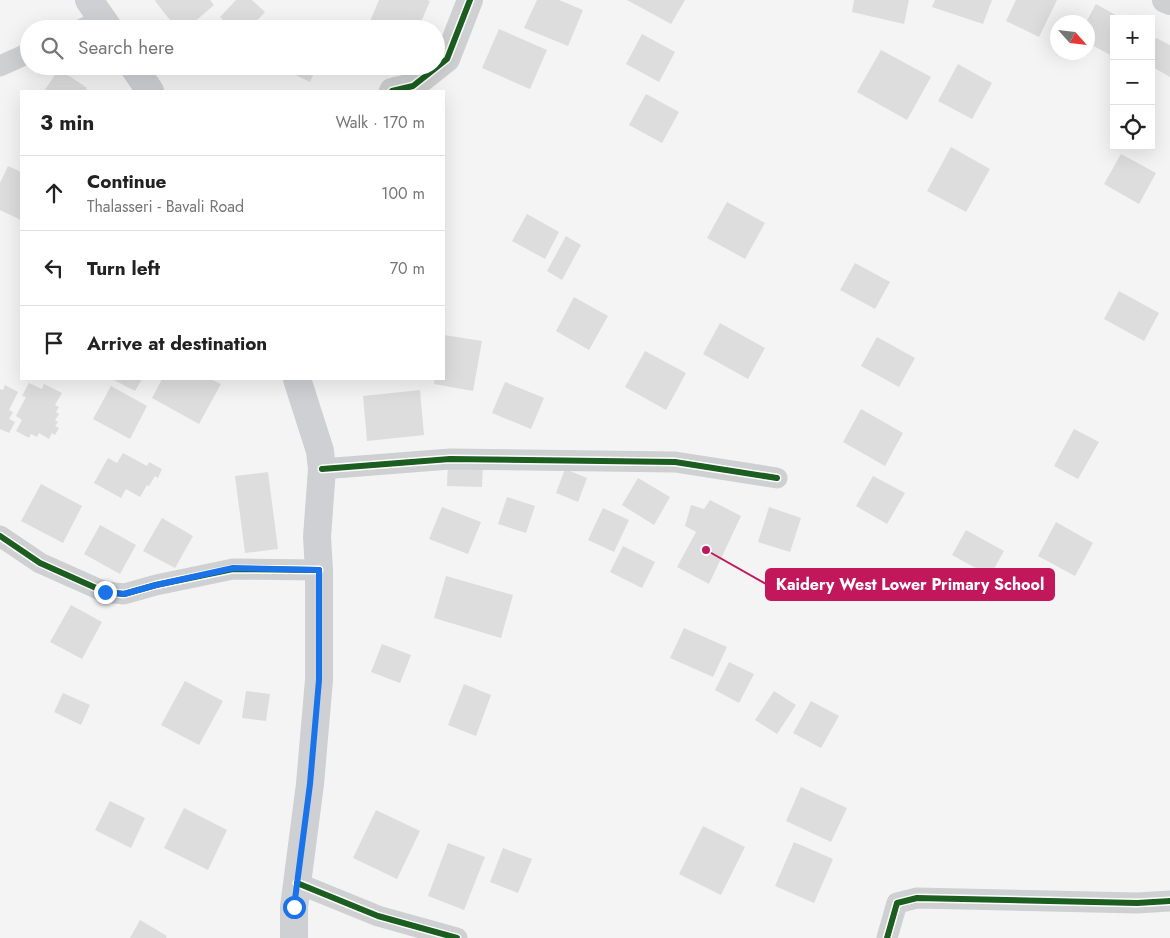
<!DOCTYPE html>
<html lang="en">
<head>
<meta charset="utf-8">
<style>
	body { margin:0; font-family:Jost,sans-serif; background:#f2f2f2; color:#222 }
	.controls { position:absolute; right:15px; top:15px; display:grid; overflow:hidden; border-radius:0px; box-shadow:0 5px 20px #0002 }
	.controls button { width:45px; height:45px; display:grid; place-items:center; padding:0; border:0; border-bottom:1px solid #e0e0e0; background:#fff; color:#222; font:25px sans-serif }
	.compass { position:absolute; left:1050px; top:15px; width:45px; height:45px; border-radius:50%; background:#fff; box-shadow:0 5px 20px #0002; rotate:117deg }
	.stop { position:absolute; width:15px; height:15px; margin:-11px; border:4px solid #1a73e8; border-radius:50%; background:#fff }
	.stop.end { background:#1a73e8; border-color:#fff; box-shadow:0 1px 5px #0008 }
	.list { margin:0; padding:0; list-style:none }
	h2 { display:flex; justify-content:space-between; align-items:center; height:65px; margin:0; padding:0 20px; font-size:21px }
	h2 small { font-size:16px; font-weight:400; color:#767676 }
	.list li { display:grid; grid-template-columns:32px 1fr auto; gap:15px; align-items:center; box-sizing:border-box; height:75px; padding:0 20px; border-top:1px solid #e0e0e0 }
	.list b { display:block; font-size:19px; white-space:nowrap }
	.list p { margin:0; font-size:16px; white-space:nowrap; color:#767676 }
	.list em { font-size:16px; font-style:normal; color:#767676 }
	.icon { flex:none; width:28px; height:28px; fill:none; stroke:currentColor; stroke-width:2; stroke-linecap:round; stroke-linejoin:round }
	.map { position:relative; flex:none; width:1170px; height:938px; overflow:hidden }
	.search { position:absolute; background:#fff; box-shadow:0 5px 20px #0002; left:20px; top:20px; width:425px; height:55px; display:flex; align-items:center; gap:12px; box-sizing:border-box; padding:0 18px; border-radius:28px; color:#767676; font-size:19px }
	.panel { position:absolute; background:#fff; box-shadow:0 5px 20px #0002; left:20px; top:90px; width:425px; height:290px; border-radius:0px }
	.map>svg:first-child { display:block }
	.building { fill:#ddddde }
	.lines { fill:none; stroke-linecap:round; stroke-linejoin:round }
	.minor { stroke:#ced0d2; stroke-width:21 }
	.tertiary { stroke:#ced0d2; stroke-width:26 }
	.secondary { stroke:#ced0d4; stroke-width:28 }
	.cycleway-casing { stroke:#fff; stroke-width:9 }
	.cycleway { stroke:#1b5e20; stroke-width:6 }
	.route { stroke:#1a73e8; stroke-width:6 }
	.leader { fill:none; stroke:#c2185b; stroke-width:2 }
	.callout-dot { fill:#c2185b; stroke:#fff; stroke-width:2 }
	.callout { fill:#c2185b; stroke:#c2185b; stroke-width:2 }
	.callout-label { font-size:16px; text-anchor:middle; font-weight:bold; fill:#fff }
</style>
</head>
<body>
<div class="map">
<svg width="1170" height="938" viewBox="0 0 1170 938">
	<rect width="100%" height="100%" fill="#f4f4f4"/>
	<g class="building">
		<path d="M156 0H210L214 5 186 29H177L155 1Z"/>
		<path d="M236 0H252L265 12 249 29H232L220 17Z"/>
		<path d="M379 0H427L430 1 418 29H375L368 26Z"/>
		<path d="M537 0H559L583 10 568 46 524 28Z"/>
		<path d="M627 0H685L671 24Z"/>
		<path d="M854 0H909L904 24 852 12Z"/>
		<path d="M935 0H992L983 24 932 7Z"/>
		<path d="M1016 0H1057L1039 37 1006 21Z"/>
		<path d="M1096 4 1123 19H1114V57L1088 43V22H1086Z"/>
		<path d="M289 22 303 29H286Z"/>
		<path d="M499 29 547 50 530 89 482 68Z"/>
		<path d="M642 34 675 52 659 82 626 64Z"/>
		<path d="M1156 38 1170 45V77L1151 66V46Z"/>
		<path d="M881 50 931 77 907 120 857 92Z"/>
		<path d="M958 64 992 83 972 119 938 101Z"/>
		<path d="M277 66H317L310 82Z"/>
		<path d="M59 69 87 88 85 91H44Z"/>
		<path d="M646 94 679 112 662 143 629 125Z"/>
		<path d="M951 147 990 169 966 212 927 191Z"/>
		<path d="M1121 154 1156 173 1139 204 1104 184Z"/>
		<path d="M8 166 21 172V220L0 210V183Z"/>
		<path d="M727 202 765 223 745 259 707 238Z"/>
		<path d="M527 214 559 232 545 259 512 241Z"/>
		<path d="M566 236 581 245 562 280 547 271Z"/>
		<path d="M855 263 890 282 875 309 840 290Z"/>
		<path d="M1119 291 1159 313 1144 341 1104 319Z"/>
		<path d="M574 297 608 316 589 350 556 331Z"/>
		<path d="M720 323 765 348 748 379 703 354Z"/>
		<path d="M444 335 482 341 473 391 434 384 435 379H444Z"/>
		<path d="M877 337 915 358 899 387 861 366Z"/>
		<path d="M645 351 686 373 666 410 625 387Z"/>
		<path d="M112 379H142L135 391Z"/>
		<path d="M162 379H210L221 384 199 424 152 398Z"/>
		<path d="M505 382 544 398 531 429 492 413Z"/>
		<path d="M29 383 42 389 44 384 62 393 55 405 59 407 56 412 59 414 55 420 58 422 55 426 59 428 55 435 52 433 49 439 39 433 37 437 31 434 29 438 16 431 22 420 16 416 26 397 22 396Z"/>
		<path d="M5 385 18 392 9 410 13 412 9 419 15 422 9 433 0 429V389L3 390Z"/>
		<path d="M111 386 147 406 130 439 93 419Z"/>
		<path d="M420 390 424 435 367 441 363 396Z"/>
		<path d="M861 409 903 433 885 466 843 442Z"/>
		<path d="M1074 429 1099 442 1078 479 1054 466Z"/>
		<path d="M123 453 147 466 149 462 162 469 158 478 155 476 149 486 147 485 140 497 126 489 121 498 94 483 108 458 117 463Z"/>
		<path d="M448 461 483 462 482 487 447 486Z"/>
		<path d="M565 469 587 478 578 502 556 493Z"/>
		<path d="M268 472 278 549 245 553 235 476Z"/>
		<path d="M873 476 905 493 887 524 856 506Z"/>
		<path d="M638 478 670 497 654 525 622 505Z"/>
		<path d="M41 484 82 506 63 543 21 521Z"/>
		<path d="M507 497 535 506 526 533 498 524Z"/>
		<path d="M710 500 741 516 709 584 677 567 696 532 685 526 691 505 704 509Z"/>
		<path d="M442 507 481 522 468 554 429 539Z"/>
		<path d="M769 507 801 518 790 552 758 542Z"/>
		<path d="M603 508 629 520 614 552 588 540Z"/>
		<path d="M162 518 193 536 175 568 143 551Z"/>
		<path d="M1056 522 1093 543 1075 576 1038 556Z"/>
		<path d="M100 525 136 545 120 574 84 554Z"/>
		<path d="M966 530 1004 551 990 576 952 555Z"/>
		<path d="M623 546 655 562 642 588 610 572Z"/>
		<path d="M446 576 513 595 501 638 434 618Z"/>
		<path d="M71 605 102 622 82 659 50 642Z"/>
		<path d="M684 628 727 647 713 677 670 658Z"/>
		<path d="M382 644 411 655 400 683 371 672Z"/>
		<path d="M729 662 754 674 739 703 715 690Z"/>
		<path d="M185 681 223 701 199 745 161 725Z"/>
		<path d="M464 684 491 695 476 736 448 725Z"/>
		<path d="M246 691 270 694 266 721 242 718Z"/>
		<path d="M774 691 796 705 777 734 755 720Z"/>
		<path d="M63 693 90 705 81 725 54 712Z"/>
		<path d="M811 701 839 716 821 748 793 733Z"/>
		<path d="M801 787 847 808 831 842 786 821Z"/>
		<path d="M110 801 145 818 131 848 95 830Z"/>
		<path d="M184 808 227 830 208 870 164 848Z"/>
		<path d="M376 810 420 831 397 879 353 858Z"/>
		<path d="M703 826 745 847 721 895 679 874Z"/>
		<path d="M794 842 833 859 814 903 775 886Z"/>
		<path d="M448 843 485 857 464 910 428 896Z"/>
		<path d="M503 848 532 859 518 893 490 882Z"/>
		<path d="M140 920 167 936 166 938H130Z"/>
	</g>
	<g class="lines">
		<g class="minor">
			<path d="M82 29 103 20"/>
			<path d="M0 66 29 53"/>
			<path d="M322 469 450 459 675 462 777 478"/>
			<path d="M0 536 40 563 105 592 124 594 156 585 233 569 319 570"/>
			<path d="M297 883 378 916 457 938"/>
			<path d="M887 938 897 903 917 898 1137 903 1170 901"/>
		</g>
		<g class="tertiary">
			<path d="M1165 0 1170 2"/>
			<path d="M392 91 413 86 447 59 470 0"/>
		</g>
		<g class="secondary">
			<path d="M89 0 109 29"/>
			<path d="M133 66 150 91"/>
			<path d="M294 938V907L310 784 319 680V570L317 537 322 469 320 451 297 379"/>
		</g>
		<g class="cycleway-casing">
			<g id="cycleway">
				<path d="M392 91 413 86 447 59 470 0"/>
				<path d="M322 469 450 459 675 462 777 478"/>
				<path d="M0 536 40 563 105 592 124 594 156 585 233 569 319 570"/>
				<path d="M297 883 378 916 457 938"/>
				<path d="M887 938 897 903 917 898 1137 903 1170 901"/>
			</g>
		</g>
		<use href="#cycleway" class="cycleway"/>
	</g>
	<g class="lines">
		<path class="route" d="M105 592 124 594 156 585 233 568 319 570V680L310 784 294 907"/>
	</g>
	<path class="leader" d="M706 550L766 584"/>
	<circle class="callout-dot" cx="706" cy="550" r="5"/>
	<rect class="callout" x="766" y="569" width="288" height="31" rx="5"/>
	<g class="callout-label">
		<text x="910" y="590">Kaidery West Lower Primary School</text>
	</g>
</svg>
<div class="controls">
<button>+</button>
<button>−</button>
<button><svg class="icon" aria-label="locate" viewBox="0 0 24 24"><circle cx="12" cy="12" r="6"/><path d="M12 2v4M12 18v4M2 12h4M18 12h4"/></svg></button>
</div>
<svg class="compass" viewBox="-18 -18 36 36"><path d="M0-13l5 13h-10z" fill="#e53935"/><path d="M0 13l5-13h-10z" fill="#767676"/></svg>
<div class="stop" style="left:294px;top:907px"></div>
<div class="stop end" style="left:105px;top:592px"></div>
<div class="search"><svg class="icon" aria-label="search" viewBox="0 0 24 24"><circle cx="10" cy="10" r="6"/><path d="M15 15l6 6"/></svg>Search here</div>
<section class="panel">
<h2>3 min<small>Walk · 170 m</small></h2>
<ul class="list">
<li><svg class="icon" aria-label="ahead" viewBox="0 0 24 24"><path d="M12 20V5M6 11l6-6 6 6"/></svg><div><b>Continue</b><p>Thalasseri - Bavali Road</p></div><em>100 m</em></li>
<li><svg class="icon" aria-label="left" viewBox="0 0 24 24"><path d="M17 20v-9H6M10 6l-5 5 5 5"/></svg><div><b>Turn left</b></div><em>70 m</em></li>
<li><svg class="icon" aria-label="arrive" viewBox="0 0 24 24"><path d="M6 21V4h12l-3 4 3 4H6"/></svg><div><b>Arrive at destination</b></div></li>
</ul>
</section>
</div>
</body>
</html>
